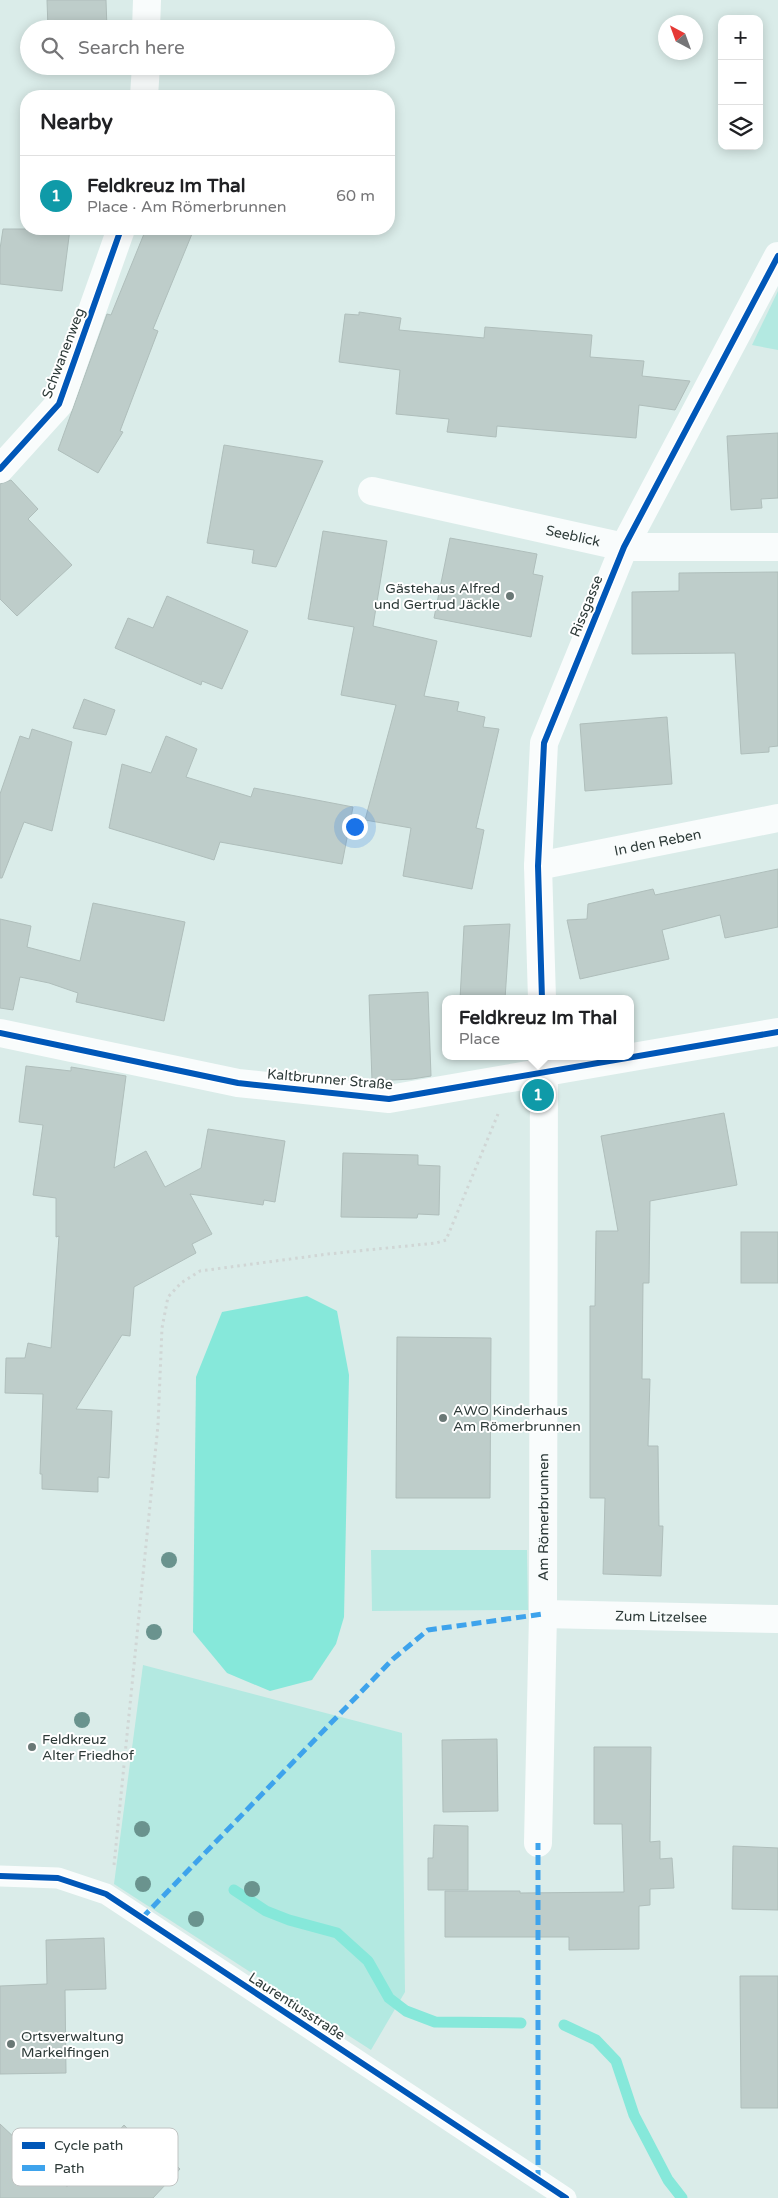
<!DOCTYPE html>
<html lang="en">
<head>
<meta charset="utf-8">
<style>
	body { margin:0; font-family:"Varela Round",sans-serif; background:#f2f2f2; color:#202124 }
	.controls { position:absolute; right:15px; top:15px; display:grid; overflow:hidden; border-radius:10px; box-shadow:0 2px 12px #0003 }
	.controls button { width:45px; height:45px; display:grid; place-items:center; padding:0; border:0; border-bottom:1px solid #e0e0e0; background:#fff; color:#202124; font:25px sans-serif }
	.compass { position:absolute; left:658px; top:15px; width:45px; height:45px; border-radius:50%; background:#fff; box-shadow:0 2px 12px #0003; rotate:319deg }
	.you { position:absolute; left:354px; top:826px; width:18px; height:18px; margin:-12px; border:4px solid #fff; border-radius:50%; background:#1a73e8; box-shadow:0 0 0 8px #1a73e833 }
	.badge { display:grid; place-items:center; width:32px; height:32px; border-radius:50%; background:#b45309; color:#fff; font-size:16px; font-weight:700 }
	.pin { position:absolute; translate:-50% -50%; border:2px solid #fff; box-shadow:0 1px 5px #0006 }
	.popup { position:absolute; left:442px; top:995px; width:192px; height:65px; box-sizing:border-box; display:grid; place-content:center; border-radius:10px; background:#fff; filter:drop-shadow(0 1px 4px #0005); font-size:16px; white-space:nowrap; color:#757577 }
	.popup b { font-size:19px; color:#202124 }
	.popup::after { content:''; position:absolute; left:50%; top:100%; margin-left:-10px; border:10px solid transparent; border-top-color:#fff }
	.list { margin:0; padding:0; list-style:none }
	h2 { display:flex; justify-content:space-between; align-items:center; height:65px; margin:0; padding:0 20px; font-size:21px }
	h2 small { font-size:16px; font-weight:400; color:#757577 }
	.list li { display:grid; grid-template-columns:32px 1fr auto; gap:15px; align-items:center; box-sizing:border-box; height:80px; padding:0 20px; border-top:1px solid #e0e0e0 }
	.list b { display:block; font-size:19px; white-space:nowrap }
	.list p { margin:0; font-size:16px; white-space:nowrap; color:#757577 }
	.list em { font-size:16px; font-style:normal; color:#757577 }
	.icon { flex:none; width:28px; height:28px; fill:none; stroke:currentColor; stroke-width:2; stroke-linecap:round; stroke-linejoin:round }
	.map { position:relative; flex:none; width:778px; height:2198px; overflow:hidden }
	.search { position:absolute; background:#fff; box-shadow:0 2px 12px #0003; left:20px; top:20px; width:375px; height:55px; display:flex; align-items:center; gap:12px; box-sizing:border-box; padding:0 18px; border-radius:28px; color:#757577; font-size:19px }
	.panel { position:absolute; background:#fff; box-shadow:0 2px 12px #0003; left:20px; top:90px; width:375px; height:145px; border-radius:20px }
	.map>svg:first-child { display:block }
	.green { fill:#b3e9e1 }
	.water { fill:#86e8da }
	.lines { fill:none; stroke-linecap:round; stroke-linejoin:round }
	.stream { stroke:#86e8da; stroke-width:11 }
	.building { fill:#becdca; stroke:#afbebb }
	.path { stroke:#d0d6d5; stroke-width:3; stroke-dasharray:2.5 4; stroke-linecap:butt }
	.lane { stroke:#f9fcfc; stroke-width:21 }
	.street { stroke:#f9fcfc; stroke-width:28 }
	.secondary { stroke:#f9fcfc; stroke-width:28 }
	.quiet { stroke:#3ea3ec; stroke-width:5; stroke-dasharray:10 5; stroke-linecap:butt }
	.cycleway-casing { stroke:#fff; stroke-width:9 }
	.cycleway { stroke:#0057b8; stroke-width:6 }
	.tree { fill:#6a938e }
	.poi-dot { fill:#6a7876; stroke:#fff; stroke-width:2 }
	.labels { text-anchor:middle; stroke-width:4; stroke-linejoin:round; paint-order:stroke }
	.street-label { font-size:14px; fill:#2d3a38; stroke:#fff }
	.poi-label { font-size:14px; fill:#2d3a38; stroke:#fff; text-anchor:start }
	.key { fill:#fff; stroke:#c0c4c3; stroke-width:1 }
	.key-label { font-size:14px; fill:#2d3a38 }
</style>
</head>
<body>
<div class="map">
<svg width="778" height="2198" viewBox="0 0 778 2198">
	<rect width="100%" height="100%" fill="#daece9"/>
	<g class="green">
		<path d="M778 291V350L752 345Z"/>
		<path d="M371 1550H527L528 1610 372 1611Z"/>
		<path d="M143 1665 402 1733 405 1992 371 2050 114 1884Z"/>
	</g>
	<path class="water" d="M307 1296 337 1311 349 1375 344 1617 336 1644 312 1680 270 1691 227 1673 193 1632 196 1377 222 1312Z"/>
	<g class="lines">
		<g class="stream">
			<path d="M234 1890 266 1911 289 1920 337 1933 368 1961 389 1998 406 2011 435 2022 521 2023"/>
			<path d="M564 2025 596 2040 616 2061 634 2115 668 2180 682 2198"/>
		</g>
	</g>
	<g class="building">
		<path d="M47 0H106L107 29H48Z"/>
		<path d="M3 229H70L62 291 0 284V249Z"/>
		<path d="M146 229H194L153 329 158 331 120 431 123 432 98 473 58 450 107 314 111 315Z"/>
		<path d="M359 312 401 318 399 330 484 338 485 327 592 335 590 357 644 361 642 376 690 381 675 410 639 405 636 438 497 426 496 437 447 432 449 419 396 414 400 370 339 362 345 314 359 315Z"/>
		<path d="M778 433V498L761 499 762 508 731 510 727 436Z"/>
		<path d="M224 445 323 461 276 567 252 563 254 550 207 543Z"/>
		<path d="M11 480 38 509 28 519 72 565 17 616 0 599V484Z"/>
		<path d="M323 531 387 541 373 626 437 641 424 696 459 702 457 711 485 717 483 727 499 729 476 828 484 830 472 889 403 876 411 828 365 820 396 705 341 695 354 627 308 619Z"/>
		<path d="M450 538 537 554 533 574 543 576 531 637 434 618Z"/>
		<path d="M778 572V746L769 747V752L741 754 735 653 632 654V592L679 591V573Z"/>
		<path d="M167 596 248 631 222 689 202 681 201 685 115 648 128 618 153 628Z"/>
		<path d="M84 699 115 710 106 735 73 728Z"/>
		<path d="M667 717 672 784 585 791 580 724Z"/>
		<path d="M32 729 72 742 52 831 24 822 2 878H0V794L20 736 29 739Z"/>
		<path d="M166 736 197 749 186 777 251 797 254 788 353 807 342 864 220 842 214 860 109 828 122 764 151 773Z"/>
		<path d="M778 869V927L725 938 720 915 662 930 669 959 580 979 567 920 587 919 588 904 653 889 655 895Z"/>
		<path d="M93 903 185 922 164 1021 76 1002 78 993 49 983 20 977 13 1010 0 1008V919L31 926 27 947 80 961Z"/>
		<path d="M510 924 505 999H460L464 926Z"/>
		<path d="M428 992 431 1076 412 1079 372 1081 369 995Z"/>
		<path d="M26 1066 71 1071V1067L126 1076 114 1168 146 1151 165 1187 201 1168 208 1129 285 1141 275 1202 264 1200 263 1205 190 1194 212 1234 192 1244 196 1253 134 1287 130 1336 122 1335 76 1409 112 1411 109 1478 98 1477V1492L42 1489V1474H40L43 1394 5 1393 6 1358H25L28 1343 51 1348 59 1236 56 1237V1198L33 1195 43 1125 19 1122Z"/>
		<path d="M724 1113 737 1185 650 1201 649 1283H643L642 1379H650L648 1446H658L659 1526H663L661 1576 603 1574 605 1498H590V1306H595L596 1231H618L601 1136Z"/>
		<path d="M343 1153 418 1155V1165L440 1166 439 1215 418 1214 417 1218 341 1217Z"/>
		<rect x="741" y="1232" width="37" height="51"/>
		<path d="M397 1337 491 1338 490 1498H396Z"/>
		<path d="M497 1739 498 1811 443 1812 442 1740Z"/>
		<path d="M594 1747H651L650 1842 660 1841V1859L672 1858 674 1888 650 1889V1905L639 1906V1949L569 1950V1937H445V1891H520V1893L624 1892 622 1824H594Z"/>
		<path d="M434 1825 468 1826V1890H428V1858H433Z"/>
		<path d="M733 1846 778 1848V1910L732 1909Z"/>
		<path d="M104 1938 106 1989 65 1990 66 2073 0 2074V1986L47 1984 46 1940Z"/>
		<path d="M740 1976H778V2108H741Z"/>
		<path d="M0 2124 67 2187 124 2125 136 2137 143 2132 180 2169 153 2198H0Z"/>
	</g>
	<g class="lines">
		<path class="path" d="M114 1865 158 1425 162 1328 168 1297 181 1283 200 1271 328 1254 436 1243 446 1240 498 1114"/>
		<path class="lane" d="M0 1876 58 1878 106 1894 566 2198"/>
		<g class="street">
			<path d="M146 29 147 0"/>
			<path d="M144 96 146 66"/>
			<path d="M0 469 59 404 121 229"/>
			<path id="s1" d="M372 491 624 547H778"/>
			<path id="s2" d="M538 866 778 818"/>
			<path d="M542 999 538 866 544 743 624 547 778 256"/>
			<path id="s3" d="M543 1614 778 1619"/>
			<path id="s4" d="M538 1843 543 1614 544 1056"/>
		</g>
		<path class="secondary" d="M0 1033 238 1083 389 1099 778 1032"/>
		<g class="quiet">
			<path d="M142 1918 393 1659 428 1630 543 1614"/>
			<path d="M538 2180V1843"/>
		</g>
		<g class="cycleway-casing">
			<g id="cycleway">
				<path d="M0 469 59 404 121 229"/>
				<path d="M542 999 538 866 544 743 624 547 778 256"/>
				<path d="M0 1033 238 1083 389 1099 778 1032"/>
				<path d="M0 1876 58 1878 106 1894 566 2198"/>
			</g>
		</g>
		<use href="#cycleway" class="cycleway"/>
	</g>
	<g class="tree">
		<circle cx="169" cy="1560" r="8"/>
		<circle cx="154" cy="1632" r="8"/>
		<circle cx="82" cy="1720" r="8"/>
		<circle cx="142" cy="1829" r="8"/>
		<circle cx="143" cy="1884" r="8"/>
		<circle cx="252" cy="1889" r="8"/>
		<circle cx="196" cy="1919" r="8"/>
	</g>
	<g class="poi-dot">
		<circle cx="510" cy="596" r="5"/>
		<circle cx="443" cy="1418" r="5"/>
		<circle cx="32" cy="1747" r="5"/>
		<circle cx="11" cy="2044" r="5"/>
	</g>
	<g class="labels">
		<g class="street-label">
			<text transform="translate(63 353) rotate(-69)" y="5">Schwanenweg</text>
			<text dy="5" stroke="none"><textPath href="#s1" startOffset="206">Seeblick</textPath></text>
			<text transform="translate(586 606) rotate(-68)" y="5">Rissgasse</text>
			<text dy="5" stroke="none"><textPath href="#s2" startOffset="122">In den Reben</textPath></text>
			<text transform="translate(330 1079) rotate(5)" y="5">Kaltbrunner Straße</text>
			<text dy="5" stroke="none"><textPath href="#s4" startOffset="326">Am Römerbrunnen</textPath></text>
			<text dy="5" stroke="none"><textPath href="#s3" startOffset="118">Zum Litzelsee</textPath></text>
			<text transform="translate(297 2006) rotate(33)" y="5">Laurentiusstraße</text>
		</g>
		<g class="poi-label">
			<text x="500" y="593" text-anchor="end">Gästehaus Alfred<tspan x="500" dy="16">und Gertrud Jäckle</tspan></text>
			<text x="453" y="1415">AWO Kinderhaus<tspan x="453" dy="16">Am Römerbrunnen</tspan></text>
			<text x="42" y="1744">Feldkreuz<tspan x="42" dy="16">Alter Friedhof</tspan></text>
			<text x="21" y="2041">Ortsverwaltung<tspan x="21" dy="16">Markelfingen</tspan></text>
		</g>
	</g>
	<rect x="12" y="2128" width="166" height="58" rx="8" class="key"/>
	<rect x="22" y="2142" width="23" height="7" fill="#0057b8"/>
	<rect x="22" y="2165" width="23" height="6" fill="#3ea3ec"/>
	<g class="key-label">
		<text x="54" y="2150">Cycle path</text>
		<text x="54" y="2173">Path</text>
	</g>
</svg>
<div class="controls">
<button>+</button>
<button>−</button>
<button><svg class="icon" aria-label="layers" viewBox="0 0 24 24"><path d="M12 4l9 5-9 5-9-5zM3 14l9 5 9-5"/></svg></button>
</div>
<svg class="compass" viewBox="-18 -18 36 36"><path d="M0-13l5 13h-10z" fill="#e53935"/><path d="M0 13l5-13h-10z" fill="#757577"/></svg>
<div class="you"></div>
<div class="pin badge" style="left:538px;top:1095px;background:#0f9aa8">1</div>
<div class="popup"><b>Feldkreuz Im Thal</b>Place</div>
<div class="search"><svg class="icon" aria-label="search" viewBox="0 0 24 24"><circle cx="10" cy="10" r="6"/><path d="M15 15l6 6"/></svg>Search here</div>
<section class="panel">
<h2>Nearby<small></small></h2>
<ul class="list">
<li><span class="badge" style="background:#0f9aa8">1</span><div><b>Feldkreuz Im Thal</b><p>Place · Am Römerbrunnen</p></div><em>60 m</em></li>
</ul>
</section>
</div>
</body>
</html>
